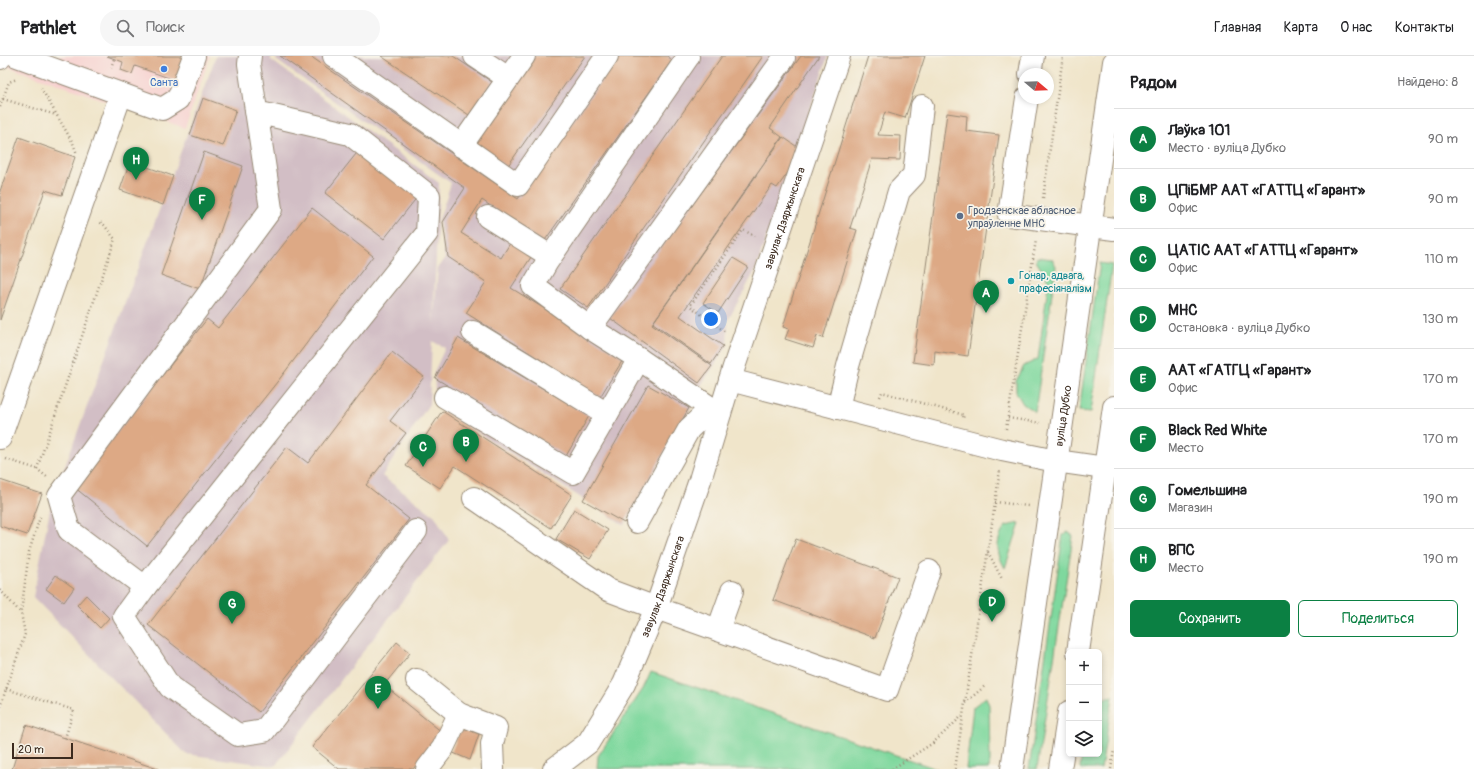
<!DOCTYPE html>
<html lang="ru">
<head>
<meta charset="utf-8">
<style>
	body { margin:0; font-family:Pangolin,sans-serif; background:#f6f6f6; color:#202124 }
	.controls { position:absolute; right:12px; bottom:12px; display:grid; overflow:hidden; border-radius:6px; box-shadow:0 2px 6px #0003 }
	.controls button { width:36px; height:36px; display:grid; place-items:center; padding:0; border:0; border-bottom:1px solid #e0e0e0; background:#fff; color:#202124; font:20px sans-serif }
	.compass { position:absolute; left:1018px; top:12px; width:36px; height:36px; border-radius:50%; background:#fff; box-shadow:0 2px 6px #0003; rotate:109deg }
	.scale { position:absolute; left:12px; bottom:10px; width:61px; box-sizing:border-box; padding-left:4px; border:2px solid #3b2a1e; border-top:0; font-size:11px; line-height:14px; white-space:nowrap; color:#3b2a1e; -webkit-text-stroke:3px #f7f3e8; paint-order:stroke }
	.you { position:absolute; left:711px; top:263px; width:14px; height:14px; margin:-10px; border:3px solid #fff; border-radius:50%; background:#1a73e8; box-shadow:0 0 0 6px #1a73e833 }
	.badge { display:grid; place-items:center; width:26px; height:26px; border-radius:50%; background:#0b8043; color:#fff; font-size:13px; font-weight:700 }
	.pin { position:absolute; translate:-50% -33px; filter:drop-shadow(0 1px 2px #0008) }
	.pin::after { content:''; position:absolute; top:21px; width:14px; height:12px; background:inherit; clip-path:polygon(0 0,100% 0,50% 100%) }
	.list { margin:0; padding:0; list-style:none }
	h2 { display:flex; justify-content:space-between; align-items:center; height:52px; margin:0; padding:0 16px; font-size:17px }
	h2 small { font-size:13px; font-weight:400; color:#757577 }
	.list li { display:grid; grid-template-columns:26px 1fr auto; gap:12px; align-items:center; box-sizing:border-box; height:60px; padding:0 16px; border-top:1px solid #e0e0e0 }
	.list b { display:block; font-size:15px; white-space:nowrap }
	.list p { margin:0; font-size:13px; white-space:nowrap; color:#757577 }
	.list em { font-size:13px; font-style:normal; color:#757577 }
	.actions { display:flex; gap:8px; padding:12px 16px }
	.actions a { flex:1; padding:9px 0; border:1px solid #0b8043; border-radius:6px; text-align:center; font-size:14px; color:#0b8043 }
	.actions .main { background:#0b8043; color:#fff }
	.icon { flex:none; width:22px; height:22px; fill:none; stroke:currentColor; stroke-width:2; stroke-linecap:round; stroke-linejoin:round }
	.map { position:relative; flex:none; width:1114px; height:713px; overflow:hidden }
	header { display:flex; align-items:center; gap:24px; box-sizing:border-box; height:56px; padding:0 20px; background:#fff; border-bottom:1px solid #e0e0e0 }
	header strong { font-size:19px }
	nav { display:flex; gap:22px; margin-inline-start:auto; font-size:14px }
	.search { width:280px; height:36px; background:#f6f6f6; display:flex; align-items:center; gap:10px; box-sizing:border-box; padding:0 14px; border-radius:22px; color:#757577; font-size:15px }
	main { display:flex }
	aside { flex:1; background:#fff }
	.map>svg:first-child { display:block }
	.built { fill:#f7d0cf }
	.industrial { fill:#d2bec5 }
	.green { fill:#7fd89e; stroke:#5d815e }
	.building { fill:#dda985 }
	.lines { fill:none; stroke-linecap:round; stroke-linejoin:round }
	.minor-casing { stroke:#968874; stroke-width:24 }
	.major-casing { stroke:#968874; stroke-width:24 }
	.path { stroke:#968874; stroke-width:2.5; stroke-dasharray:1 3; stroke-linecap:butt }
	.minor { stroke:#fff; stroke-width:22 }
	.major { stroke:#fff; stroke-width:22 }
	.shop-dot { fill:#3f7fe0; stroke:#f7f3e8; stroke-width:1.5 }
	.service-dot { fill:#5c6f8a; stroke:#f7f3e8; stroke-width:1.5 }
	.culture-dot { fill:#0f9aa8; stroke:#f7f3e8; stroke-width:1.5 }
	.labels { text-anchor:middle; stroke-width:3.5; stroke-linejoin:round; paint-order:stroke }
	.shop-label { font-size:11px; fill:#366cbe; stroke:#f7f3e8 }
	.service-label { font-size:11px; fill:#4e5e75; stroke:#f7f3e8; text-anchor:start }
	.street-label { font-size:11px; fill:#3b2a1e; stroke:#f7f3e8 }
	.culture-label { font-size:11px; fill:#0d838f; stroke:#f7f3e8; text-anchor:start }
</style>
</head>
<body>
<header>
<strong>Pathlet</strong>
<div class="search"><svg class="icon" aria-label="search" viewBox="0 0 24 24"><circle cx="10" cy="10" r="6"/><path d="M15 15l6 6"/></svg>Поиск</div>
<nav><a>Главная</a><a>Карта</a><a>О нас</a><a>Контакты</a></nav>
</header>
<main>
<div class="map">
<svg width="1114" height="713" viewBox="0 0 1114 713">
	<rect width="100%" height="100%" fill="#f7f3e8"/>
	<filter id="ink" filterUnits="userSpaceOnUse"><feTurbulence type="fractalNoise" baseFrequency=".025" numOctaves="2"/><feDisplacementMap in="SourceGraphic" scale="8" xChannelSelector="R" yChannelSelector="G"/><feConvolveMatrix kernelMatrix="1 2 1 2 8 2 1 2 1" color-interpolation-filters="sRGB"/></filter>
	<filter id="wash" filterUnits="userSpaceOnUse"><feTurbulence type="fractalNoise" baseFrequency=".012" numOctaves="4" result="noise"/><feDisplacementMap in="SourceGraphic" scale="16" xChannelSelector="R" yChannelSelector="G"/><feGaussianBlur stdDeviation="0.9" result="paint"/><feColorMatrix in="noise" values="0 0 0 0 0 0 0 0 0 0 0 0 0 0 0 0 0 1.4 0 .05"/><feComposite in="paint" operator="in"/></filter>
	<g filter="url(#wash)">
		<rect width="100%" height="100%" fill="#f0e5ca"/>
		<path class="built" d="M0 0H210L185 72 0 8Z"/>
		<path class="industrial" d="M216 0H271V4L439 127 433 269 438 211 445 203 439 164 451 127 276 4 278 0H828L755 215 728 264 727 290 699 332 692 350 624 469 436 350 434 316 445 292 432 285 429 348 382 420 435 460 449 484 275 710 186 698 33 541 51 448Z"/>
		<g class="green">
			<path d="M1037 201 1052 203 1056 210 1035 356 1023 348 1016 336V325L1024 310 1038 303 1048 230V224L1036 205Z"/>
			<path d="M1100 207 1112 209 1091 356 1079 355Z"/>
			<path d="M1020 467 1005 512C996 496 995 485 1006 470Z"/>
			<path d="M1068 476 1073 480 1037 713H1029L1063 479Z"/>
			<path d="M651 616 937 713H597L598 700 643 633Z"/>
			<path d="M1113 640 1101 713H1080L1082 698H1099V646L1107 641Z"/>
			<path d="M986 641 989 649 990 705 989 713H966L973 651Z"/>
		</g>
		<g id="blocks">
			<g class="building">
				<path d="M107 0H190L180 26 135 10 132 18 121 14 123 6Z"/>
				<path d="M280 0H310L518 143 619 0H667L672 4 543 187 482 144 461 177 501 202 512 184 533 198 511 232 624 302 600 341 466 257 486 226 448 201 443 166 465 132Z"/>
				<path d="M381 0H453L492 26 469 59Z"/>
				<path d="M535 0H585L507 111 473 88Z"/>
				<path d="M722 0H763L588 252 560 233Z"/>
				<path d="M801 0H819L770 72 782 81 652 268 712 310 699 327 610 262Z"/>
				<path d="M868 0H925L905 62 885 56 878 79 901 80 900 104 872 103 850 172 857 174 841 225 823 282 817 280 813 292 785 283 789 273 783 271Z"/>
				<path d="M203 42 236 54 223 90 190 79Z"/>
				<path d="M947 57 967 60 966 75 999 79 968 300 935 295 934 309 913 306Z"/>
				<path d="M19 81 75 101 62 139 45 134 0 264V135Z"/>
				<path d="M783 81 803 95 777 132 772 129 680 260 723 290 711 308 653 267Z"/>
				<path d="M360 93 418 140 384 183 325 137Z"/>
				<path d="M204 96 243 110 200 233 161 219Z"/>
				<path d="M130 105 173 120 163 149 120 134Z"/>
				<path d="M312 152 373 200 281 321 147 490 74 431 207 263 218 272Z"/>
				<path d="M733 202 748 211 718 257 703 247Z"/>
				<path d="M458 282 589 360 566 400 435 322Z"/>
				<path d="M392 296 424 321 390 365 406 377 366 429 409 463 259 656 148 569 287 391 308 407Z"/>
				<path d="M648 329 689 352 624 467 583 444Z"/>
				<path d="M442 355 572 439 551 472 455 410 440 432 406 410Z"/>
				<path d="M0 424 42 438 27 479 0 470Z"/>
				<path d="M574 453 608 474 590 503 556 483Z"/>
				<path d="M796 483 898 521 875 582 773 544Z"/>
				<path d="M56 519 74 532 64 546 46 533Z"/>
				<path d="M86 539 109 562 100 572 77 549Z"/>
				<path d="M397 586 410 597 384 629 443 677 413 713H339L312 691Z"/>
				<path d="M26 669 158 713H12Z"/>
				<path d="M461 671 479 678 470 704 451 696Z"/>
			</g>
		</g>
	</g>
	<g filter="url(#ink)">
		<use href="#blocks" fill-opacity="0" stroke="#968874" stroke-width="1"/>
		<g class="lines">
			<g class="minor-casing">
				<g id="minor">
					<path d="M17 0 162 53 178 43 194 0"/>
					<path d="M250 0 249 8 271 153 59 440 69 474 145 531 427 177 429 140 350 78 256 56"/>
					<path d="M334 0 518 129 607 0"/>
					<path d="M475 0 508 22"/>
					<path d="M687 0 688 1 547 206 533 230 590 272 639 303 711 352 720 357"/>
					<path d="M0 2 1 0"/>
					<path d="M1030 18 1033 0"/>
					<path d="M1027 42 1009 159 1114 173"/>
					<path d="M461 90 524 0"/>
					<path d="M488 161 550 200"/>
					<path d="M590 272 784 2"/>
					<path d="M473 276 607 358"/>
					<path d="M730 324 1002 394 1056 405"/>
					<path d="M445 341 573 417 639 303"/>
					<path d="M838 352 848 310 899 135 914 119 922 50"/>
					<path d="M0 382 121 38"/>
					<path d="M474 442 608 534 656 552 887 634 929 515"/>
					<path d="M637 466 689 373 711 352"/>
					<path d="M145 531 124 560 170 631 238 679 264 675 416 475"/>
					<path d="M718 574 732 535"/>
					<path d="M417 624 459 658 496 672 492 688 493 713"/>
					<path d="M427 713 443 692 459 658"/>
					<path id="s1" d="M554 713 588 687 624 628 656 552 700 424 734 311 839 0"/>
				</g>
			</g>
			<g class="major-casing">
				<g id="major">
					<path d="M1056 405 1105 412"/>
					<path d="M1078 596 1114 351"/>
					<path id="s2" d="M1012 713 1114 6"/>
					<path d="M1060 713 1069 656"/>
				</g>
			</g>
			<g class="path">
				<path d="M111 12 114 3"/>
				<path d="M41 32 73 87 77 98"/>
				<path d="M3 43 56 59"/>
				<path d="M0 51 9 26 17 23"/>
				<path d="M1043 142 1063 0"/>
				<path d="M724 275 690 250 743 174 755 180"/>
				<path d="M880 341 882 336 964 359 963 362"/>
				<path d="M1008 362 1040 367"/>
				<path d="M1006 373 1036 184"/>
				<path d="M6 403 37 413 47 421"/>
				<path d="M37 413 115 183 104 169 98 165"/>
				<path d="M995 446 1028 450"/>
				<path d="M988 496 1002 523"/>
				<path d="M0 534 20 556"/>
				<path d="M6 633 74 654 65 682"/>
				<path d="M965 647 986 629"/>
				<path d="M0 651 25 578 21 557 29 496 41 458"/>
				<path d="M892 713 933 687 962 660"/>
				<path d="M955 713 1000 414"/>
				<path d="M1111 713 1114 694"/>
			</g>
			<use href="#minor" class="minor"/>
			<use href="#major" class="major"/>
		</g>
	</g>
	<circle class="shop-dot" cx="164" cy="13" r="4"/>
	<circle class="service-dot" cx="960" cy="160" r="4"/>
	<circle class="culture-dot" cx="1011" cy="225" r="4"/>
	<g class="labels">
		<g class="shop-label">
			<text x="164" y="30">Санта</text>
		</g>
		<g class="service-label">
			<text x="968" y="158">Гродзенскае абласное<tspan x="968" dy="13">упраўленне МНС</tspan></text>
		</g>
		<g class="street-label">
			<text dy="4" stroke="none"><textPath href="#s1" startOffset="605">завулак Дзяржынскага</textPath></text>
			<text dy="4" stroke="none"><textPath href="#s2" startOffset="357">вуліца Дубко</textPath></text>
			<text dy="4" stroke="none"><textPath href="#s1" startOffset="217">завулак Дзяржынскага</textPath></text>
		</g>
		<g class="culture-label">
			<text x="1019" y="223">Гонар, адвага,<tspan x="1019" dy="13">прафесіяналізм</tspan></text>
		</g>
	</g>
</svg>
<div class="controls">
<button>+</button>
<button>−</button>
<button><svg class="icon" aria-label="layers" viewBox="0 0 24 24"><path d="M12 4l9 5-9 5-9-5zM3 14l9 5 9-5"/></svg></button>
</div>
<svg class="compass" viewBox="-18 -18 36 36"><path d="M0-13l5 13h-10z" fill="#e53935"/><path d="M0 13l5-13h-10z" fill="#757577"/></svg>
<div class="scale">20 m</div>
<div class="you"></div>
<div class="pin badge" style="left:986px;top:257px">A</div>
<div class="pin badge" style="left:466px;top:406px">B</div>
<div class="pin badge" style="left:423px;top:411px">C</div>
<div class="pin badge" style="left:992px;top:566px">D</div>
<div class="pin badge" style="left:378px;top:653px">E</div>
<div class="pin badge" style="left:202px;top:164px">F</div>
<div class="pin badge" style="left:232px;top:568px">G</div>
<div class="pin badge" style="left:136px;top:124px">H</div>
</div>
<aside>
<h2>Рядом<small>Найдено: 8</small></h2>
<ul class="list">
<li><span class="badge">A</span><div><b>Лаўка 101</b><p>Место · вуліца Дубко</p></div><em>90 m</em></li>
<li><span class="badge">B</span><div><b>ЦПіБМР ААТ «ГАТТЦ «Гарант»</b><p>Офис</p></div><em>90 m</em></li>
<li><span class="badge">C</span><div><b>ЦАТІС ААТ «ГАТТЦ «Гарант»</b><p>Офис</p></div><em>110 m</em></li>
<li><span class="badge">D</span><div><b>МНС</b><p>Остановка · вуліца Дубко</p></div><em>130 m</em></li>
<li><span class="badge">E</span><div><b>ААТ «ГАТГЦ «Гарант»</b><p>Офис</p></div><em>170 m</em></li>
<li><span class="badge">F</span><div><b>Black Red White</b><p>Место</p></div><em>170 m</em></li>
<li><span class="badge">G</span><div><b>Гомельшина</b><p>Магазин</p></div><em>190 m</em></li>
<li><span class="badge">H</span><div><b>ВПС</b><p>Место</p></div><em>190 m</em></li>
</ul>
<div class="actions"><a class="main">Сохранить</a><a>Поделиться</a></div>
</aside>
</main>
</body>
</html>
